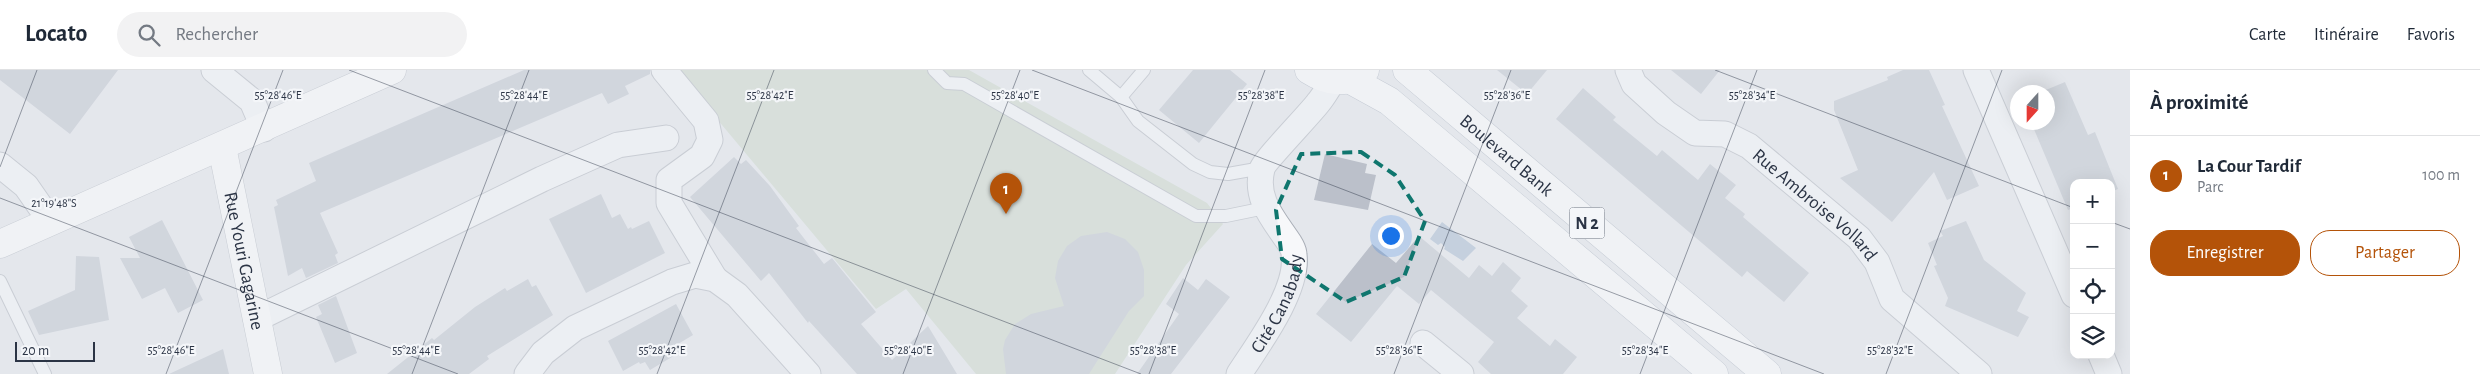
<!DOCTYPE html>
<html lang="fr">
<head>
<meta charset="utf-8">
<style>
	body { margin:0; font-family:"Alegreya Sans",sans-serif; background:#f2f2f3; color:#1f2937 }
	.controls { position:absolute; right:15px; bottom:15px; display:grid; overflow:hidden; border-radius:10px; box-shadow:0 5px 20px #0002 }
	.controls button { width:45px; height:45px; display:grid; place-items:center; padding:0; border:0; border-bottom:1px solid #e0e1e3; background:#fff; color:#1f2937; font:25px sans-serif }
	.compass { position:absolute; left:2010px; top:15px; width:45px; height:45px; border-radius:50%; background:#fff; box-shadow:0 5px 20px #0002; rotate:201deg }
	.scale { position:absolute; left:15px; bottom:12px; width:80px; box-sizing:border-box; padding-left:5px; border:2px solid #2b3445; border-top:0; font-size:14px; line-height:18px; white-space:nowrap; color:#2b3445; -webkit-text-stroke:4px #f4f6f9; paint-order:stroke }
	.you { position:absolute; left:1390px; top:165px; width:18px; height:18px; margin:-12px; border:4px solid #fff; border-radius:50%; background:#1a73e8; box-shadow:0 0 0 8px #1a73e833 }
	.badge { display:grid; place-items:center; width:32px; height:32px; border-radius:50%; background:#b45309; color:#fff; font-size:16px; font-weight:700 }
	.pin { position:absolute; translate:-50% -41px; filter:drop-shadow(0 1px 2px #0008) }
	.pin::after { content:''; position:absolute; top:26px; width:18px; height:15px; background:inherit; clip-path:polygon(0 0,100% 0,50% 100%) }
	.list { margin:0; padding:0; list-style:none }
	h2 { display:flex; justify-content:space-between; align-items:center; height:65px; margin:0; padding:0 20px; font-size:21px }
	h2 small { font-size:16px; font-weight:400; color:#747a83 }
	.list li { display:grid; grid-template-columns:32px 1fr auto; gap:15px; align-items:center; box-sizing:border-box; height:80px; padding:0 20px; border-top:1px solid #e0e1e3 }
	.list b { display:block; font-size:19px; white-space:nowrap }
	.list p { margin:0; font-size:16px; white-space:nowrap; color:#747a83 }
	.list em { font-size:16px; font-style:normal; color:#747a83 }
	.actions { display:flex; gap:10px; padding:15px 20px }
	.actions a { flex:1; padding:11px 0; border:1px solid #b45309; border-radius:20px; text-align:center; font-size:18px; color:#b45309 }
	.actions .main { background:#b45309; color:#fff }
	.icon { flex:none; width:28px; height:28px; fill:none; stroke:currentColor; stroke-width:2; stroke-linecap:round; stroke-linejoin:round }
	.map { position:relative; flex:none; width:2130px; height:304px; overflow:hidden }
	header { display:flex; align-items:center; gap:30px; box-sizing:border-box; height:70px; padding:0 25px; background:#fff; border-bottom:1px solid #e0e1e3 }
	header strong { font-size:24px }
	nav { display:flex; gap:28px; margin-inline-start:auto; font-size:18px }
	.search { width:350px; height:45px; background:#f2f2f3; display:flex; align-items:center; gap:12px; box-sizing:border-box; padding:0 18px; border-radius:28px; color:#747a83; font-size:19px }
	main { display:flex }
	aside { flex:1; background:#fff }
	.map>svg:first-child { display:block }
	.green { fill:#c9d6c5 }
	.water { fill:#9fb4cc }
	.building { fill:#bbc0ca }
	.lines { fill:none; stroke-linecap:round; stroke-linejoin:round }
	.lane-casing { stroke:#a9aeb7; stroke-width:14 }
	.street-casing { stroke:#a9aeb7; stroke-width:27 }
	.secondary-casing { stroke:#a9aeb7; stroke-width:29 }
	.primary-casing { stroke:#a3abb8; stroke-width:29 }
	.lane { stroke:#f7f8fa; stroke-width:12 }
	.street { stroke:#f7f8fa; stroke-width:25 }
	.secondary { stroke:#fff; stroke-width:28 }
	.primary { stroke:#fff; stroke-width:28 }
	.marked { fill:none; stroke:#0f766e; stroke-width:4; stroke-dasharray:10 6; stroke-linejoin:round }
	.ticks { fill:none; stroke:#2b3445; stroke-width:1; stroke-opacity:0.45 }
	.labels { text-anchor:middle; stroke-width:4.5; stroke-linejoin:round; paint-order:stroke }
	.shield { fill:#f4f6f9; stroke:#676e7b; stroke-width:1 }
	.shield-label { font-size:18px; font-weight:bold; fill:#2b3445 }
	.street-label { font-size:19px; fill:#2b3445; stroke:#f4f6f9 }
	.ticks-label { font-size:12px; text-anchor:middle; fill:#2b3445; stroke:#f4f6f9; stroke-width:4.5; stroke-linejoin:round; paint-order:stroke }
</style>
</head>
<body>
<header>
<strong>Locato</strong>
<div class="search"><svg class="icon" aria-label="search" viewBox="0 0 24 24"><circle cx="10" cy="10" r="6"/><path d="M15 15l6 6"/></svg>Rechercher</div>
<nav><a>Carte</a><a>Itinéraire</a><a>Favoris</a></nav>
</header>
<main>
<div class="map">
<svg width="2130" height="304" viewBox="0 0 2130 304">
	<rect width="100%" height="100%" fill="#e4e7ec"/>
	<path class="green" d="M676 0H969L1207 133 1223 154 1186 195 1115 304H976L906 219 876 239Z"/>
	<path class="water" d="M1442 152 1476 178 1463 191 1444 179 1445 177 1441 173 1438 175 1430 169Z"/>
	<g class="building">
		<path d="M0 0H118L70 64 0 10Z"/>
		<path d="M524 0H650V4L625 16 629 24 608 34 602 23 320 143 338 183 335 185 338 193 306 208 302 198 288 206 274 137 278 135 276 130 316 111 309 93Z"/>
		<path d="M1193 0H1230L1247 14 1199 73 1159 40Z"/>
		<path d="M1497 0H1547L1527 24Z"/>
		<path d="M1671 0H1720L1701 24Z"/>
		<path d="M1903 0H1929L1945 35 1942 36 1979 116 1947 130 1934 102 1892 152 1840 108 1858 100 1834 40V31L1888 10 1887 7Z"/>
		<path d="M2065 12 2088 65 2095 62 2118 119 2111 122V113H2074V138L2068 140 2031 52H2048V22H2041Z"/>
		<path d="M1583 18 1616 47 1613 50 1657 86 1662 80 1698 110 1710 94 1736 115 1725 128 1745 144 1743 147 1809 203 1784 232 1747 201 1742 207 1556 49Z"/>
		<path d="M1325 84 1367 94 1365 103 1376 105 1368 140 1314 130Z"/>
		<path d="M734 87 741 94 746 90 770 116 799 156 796 158 824 194 832 188 876 242 861 254 892 290 928 256 957 304H857L809 251 808 253 769 203 761 211 690 127Z"/>
		<path d="M601 124 612 148 620 144 628 159 631 157 632 159 649 151 665 183 586 223 549 149Z"/>
		<path d="M162 150 203 230 178 243 165 218 142 229 120 188H140L129 167Z"/>
		<path d="M1966 151 1984 190 2026 223 2017 241 2029 247 2018 267 1945 236 1948 228 1934 196 1937 195 1928 173 1943 166 1940 161Z"/>
		<path d="M1107 162 1125 169 1138 182 1144 200V226L1129 241 1089 304H1006L1003 279 1005 270 1015 254 1031 244 1064 236 1055 208 1058 191 1067 176 1081 166Z"/>
		<path d="M1419 166 1469 208 1479 195 1492 206 1503 192 1521 208 1511 221 1528 236 1517 248 1550 276 1555 269 1577 287 1563 304H1491L1478 292 1494 272 1431 220 1419 234 1397 216 1351 272 1316 244 1372 174 1396 193Z"/>
		<path d="M76 186 99 187 109 250 39 265 28 241 75 220Z"/>
		<path d="M1183 208 1198 220 1206 209 1230 227 1171 304H1137L1179 244 1166 234Z"/>
		<path d="M528 209 532 217 536 215 553 245 487 286 489 289 469 304H387L432 268 434 270 475 237 505 218 507 221Z"/>
		<path d="M336 226 357 283 335 293 316 247 322 244 318 235Z"/>
		<path d="M676 234 693 265 678 274 682 281 650 300 645 292 640 294 639 292 623 301 608 271Z"/>
		<path d="M223 279 229 304H169Z"/>
	</g>
	<g class="lines">
		<g class="lane-casing">
			<g id="lane">
				<path d="M934 0 947 13 964 14 1196 146H1226L1265 138"/>
				<path d="M1089 0 1121 27 1144 0"/>
				<path d="M1121 27 1138 51 1193 94 1210 102 1228 104 1262 98"/>
				<path d="M0 211 45 304"/>
			</g>
		</g>
		<g class="street-casing">
			<g id="street">
				<path d="M214 0 252 31 264 59"/>
				<path d="M664 0 706 51 710 70 702 86 669 110V133L715 209"/>
				<path id="s1" d="M1628 0 1634 14 1666 43 1695 63 1725 64 1749 76 1859 168 1877 192 1892 229 1979 304"/>
				<path d="M1976 0 2074 225"/>
				<path d="M0 95 26 116 51 152"/>
				<path d="M256 249 542 109 618 75 666 68"/>
				<path d="M1423 273 1461 304"/>
				<path d="M2101 285 2109 304"/>
				<path d="M527 304 543 283 575 258 672 212 695 205 715 209 737 225 808 304"/>
				<path id="s2" d="M1239 304C1257 276 1299 220 1294 185 1294 178 1288 171 1284 165 1270 145 1255 126 1262 99 1264 91 1309 45 1318 33 1324 26 1328 18 1333 11"/>
			</g>
		</g>
		<g class="secondary-casing">
			<g id="secondary">
				<path id="s3" d="M222 77 268 304"/>
				<path d="M0 174 392 0"/>
			</g>
		</g>
		<g class="primary-casing">
			<g id="primary">
				<path d="M1309 0C1326 11 1348 16 1365 0"/>
				<path id="s4" d="M1407 0 1767 304"/>
				<path d="M1349 9 1389 31 1714 304"/>
			</g>
		</g>
		<use href="#lane" class="lane"/>
		<use href="#street" class="street"/>
		<use href="#secondary" class="secondary"/>
		<use href="#primary" class="primary"/>
	</g>
	<path d="M0 0H2130V304H0ZM1361 82 1395 105 1425 151 1404 207 1346 232 1282 189 1276 140 1301 84Z" fill="#e4e7ec" fill-opacity=".55" fill-rule="evenodd"/>
	<path class="marked" d="M1361 82 1395 105 1425 151 1404 207 1346 232 1282 189 1276 140 1301 84Z"/>
	<path class="ticks" d="M349 0 1141 304M1032 0 1824 304M1715 0 2074 138M0 97 37 0M0 128 458 304M2111 152 2130 159M166 304 283 0M412 304 529 0M657 304 774 0M903 304 1020 0M1149 304 1265 0M1394 304 1511 0M1640 304 1757 0M1886 304 2002 0"/>
	<g class="labels">
		<rect class="shield" x="1569.5" y="137.5" width="35" height="31" rx="4"/>
		<g class="shield-label">
			<text x="1587" y="159">N 2</text>
		</g>
		<g class="street-label">
			<text dy="7" stroke="none"><textPath href="#s4" startOffset="131">Boulevard Bank</textPath></text>
			<text dy="7" stroke="none"><textPath href="#s1" startOffset="239">Rue Ambroise Vollard</textPath></text>
			<text dy="7" stroke="none"><textPath href="#s3" startOffset="116">Rue Youri Gagarine</textPath></text>
			<text dy="7" stroke="none"><textPath href="#s2" startOffset="81">Cité Canabady</textPath></text>
		</g>
	</g>
	<g class="ticks-label">
		<text x="278" y="29">55°28'46"E</text>
		<text x="524" y="29">55°28'44"E</text>
		<text x="770" y="29">55°28'42"E</text>
		<text x="1261" y="29">55°28'38"E</text>
		<text x="1015" y="29">55°28'40"E</text>
		<text x="1507" y="29">55°28'36"E</text>
		<text x="1752" y="29">55°28'34"E</text>
		<text x="54" y="137">21°19'48"S</text>
		<text x="171" y="284">55°28'46"E</text>
		<text x="416" y="284">55°28'44"E</text>
		<text x="662" y="284">55°28'42"E</text>
		<text x="908" y="284">55°28'40"E</text>
		<text x="1153" y="284">55°28'38"E</text>
		<text x="1399" y="284">55°28'36"E</text>
		<text x="1645" y="284">55°28'34"E</text>
		<text x="1890" y="284">55°28'32"E</text>
	</g>
</svg>
<div class="controls">
<button>+</button>
<button>−</button>
<button><svg class="icon" aria-label="locate" viewBox="0 0 24 24"><circle cx="12" cy="12" r="6"/><path d="M12 2v4M12 18v4M2 12h4M18 12h4"/></svg></button>
<button><svg class="icon" aria-label="layers" viewBox="0 0 24 24"><path d="M12 4l9 5-9 5-9-5zM3 14l9 5 9-5"/></svg></button>
</div>
<svg class="compass" viewBox="-18 -18 36 36"><path d="M0-13l5 13h-10z" fill="#e53935"/><path d="M0 13l5-13h-10z" fill="#747a83"/></svg>
<div class="scale">20 m</div>
<div class="you"></div>
<div class="pin badge" style="left:1006px;top:144px">1</div>
</div>
<aside>
<h2>À proximité<small></small></h2>
<ul class="list">
<li><span class="badge">1</span><div><b>La Cour Tardif</b><p>Parc</p></div><em>100 m</em></li>
</ul>
<div class="actions"><a class="main">Enregistrer</a><a>Partager</a></div>
</aside>
</main>
</body>
</html>
